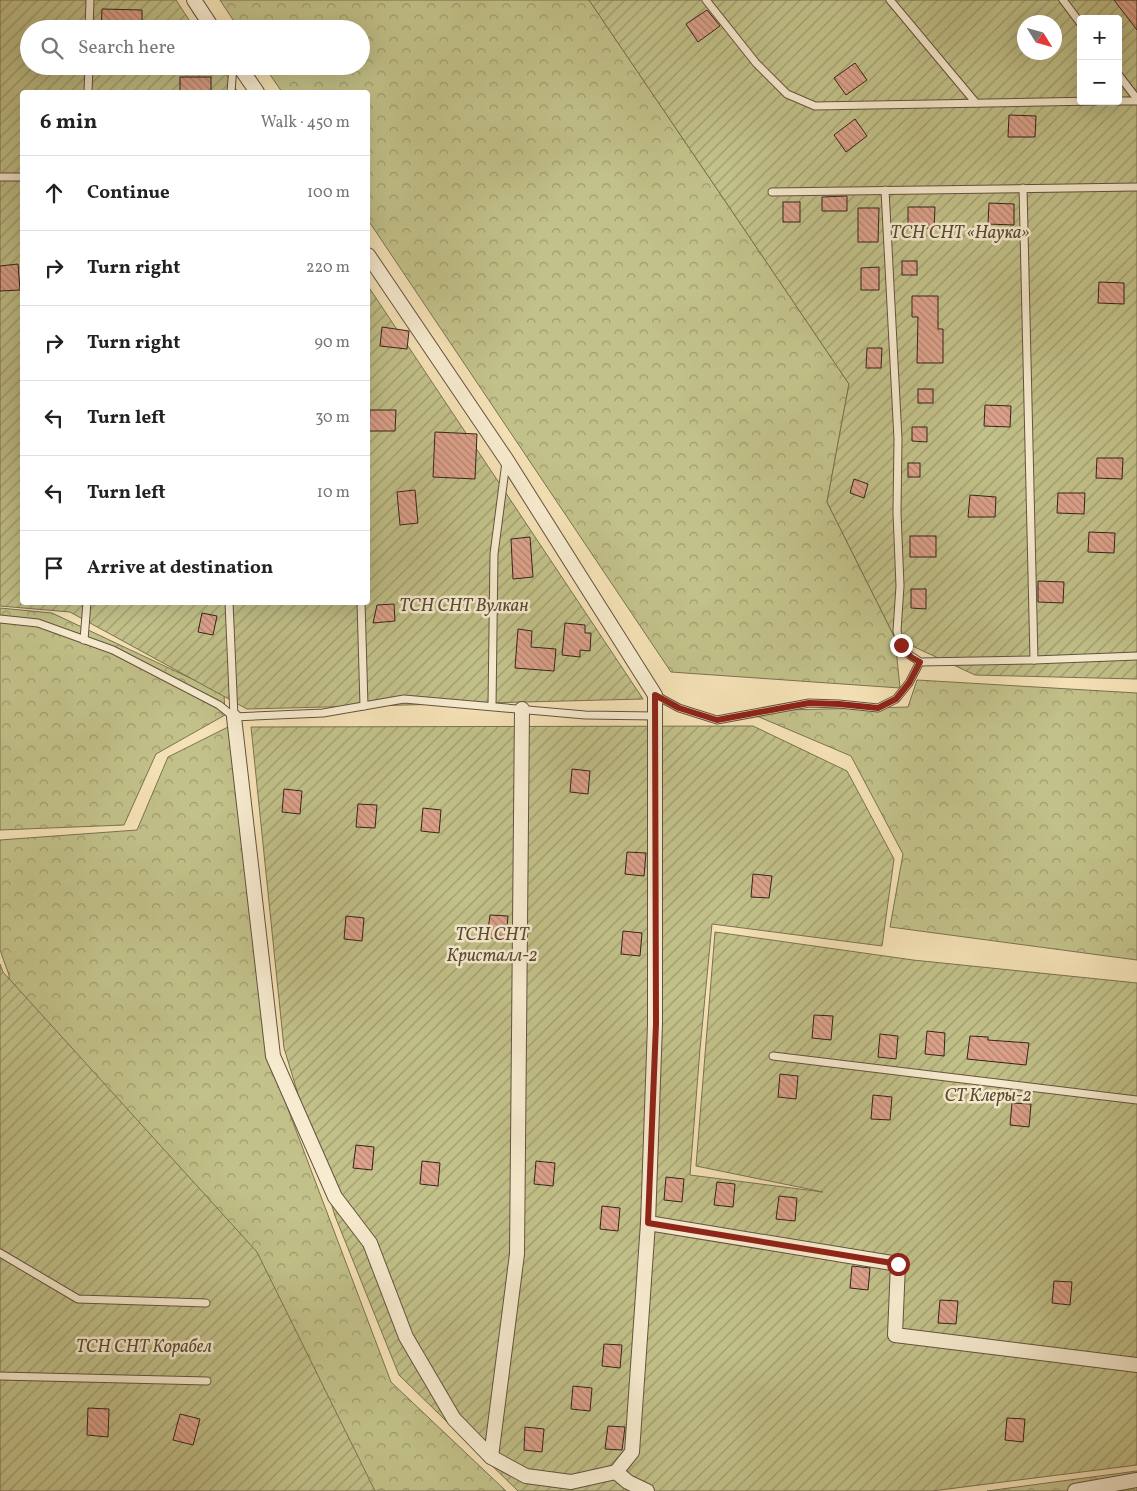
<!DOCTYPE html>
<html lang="en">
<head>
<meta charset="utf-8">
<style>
	body { margin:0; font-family:Vollkorn,serif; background:#f6f6f6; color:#222 }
	.controls { position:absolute; right:15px; top:15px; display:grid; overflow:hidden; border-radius:5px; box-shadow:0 5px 20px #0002 }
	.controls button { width:45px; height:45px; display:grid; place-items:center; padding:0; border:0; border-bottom:1px solid #e0e0e0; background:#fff; color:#222; font:25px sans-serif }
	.compass { position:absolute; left:1017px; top:15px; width:45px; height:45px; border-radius:50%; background:#fff; box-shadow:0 5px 20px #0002; rotate:127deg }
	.stop { position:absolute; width:15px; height:15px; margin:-11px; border:4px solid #8f2418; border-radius:50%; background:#fff }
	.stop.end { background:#8f2418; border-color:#fff; box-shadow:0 1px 5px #0008 }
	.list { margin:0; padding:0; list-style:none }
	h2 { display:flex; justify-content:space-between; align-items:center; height:65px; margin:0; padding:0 20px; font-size:21px }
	h2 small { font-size:16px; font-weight:400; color:#767676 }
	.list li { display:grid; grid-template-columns:32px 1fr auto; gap:15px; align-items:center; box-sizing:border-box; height:75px; padding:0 20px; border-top:1px solid #e0e0e0 }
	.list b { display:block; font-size:19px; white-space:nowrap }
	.list em { font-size:16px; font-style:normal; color:#767676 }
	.icon { flex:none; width:28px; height:28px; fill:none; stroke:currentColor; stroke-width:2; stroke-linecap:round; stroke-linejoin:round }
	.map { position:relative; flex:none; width:1137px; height:1491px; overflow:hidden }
	.search { position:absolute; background:#fff; box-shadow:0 5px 20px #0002; left:20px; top:20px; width:350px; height:55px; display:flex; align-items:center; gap:12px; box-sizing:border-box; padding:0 18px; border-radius:28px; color:#767676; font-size:19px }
	.panel { position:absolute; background:#fff; box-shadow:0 5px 20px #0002; left:20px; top:90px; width:350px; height:515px; border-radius:5px }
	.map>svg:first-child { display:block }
	.forest { fill:url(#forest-crowns); stroke:#7b7252 }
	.garden { fill:url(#garden-furrows); stroke:#7b7252; fill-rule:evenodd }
	.building { fill:url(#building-back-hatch); stroke:#34231a }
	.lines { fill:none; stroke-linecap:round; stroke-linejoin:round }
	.lane-casing { stroke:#645341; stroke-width:9 }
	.street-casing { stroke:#645341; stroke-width:16 }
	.lane { stroke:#f8ecd0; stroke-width:7 }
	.street { stroke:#f8ecd0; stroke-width:14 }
	.route { stroke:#8f2418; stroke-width:6 }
	.labels { text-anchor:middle; stroke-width:5; stroke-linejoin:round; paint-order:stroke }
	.park-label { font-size:18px; font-style:italic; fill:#584a36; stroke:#f8ecd0 }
</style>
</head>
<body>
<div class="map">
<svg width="1137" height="1491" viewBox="0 0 1137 1491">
	<defs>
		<pattern id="forest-crowns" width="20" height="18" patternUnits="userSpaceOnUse" patternTransform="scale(1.25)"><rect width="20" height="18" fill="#c2c189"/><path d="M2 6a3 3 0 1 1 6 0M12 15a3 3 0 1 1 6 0" fill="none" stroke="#9e9c6f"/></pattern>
		<pattern id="garden-furrows" width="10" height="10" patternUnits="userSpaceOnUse" patternTransform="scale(1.25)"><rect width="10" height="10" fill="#c2c189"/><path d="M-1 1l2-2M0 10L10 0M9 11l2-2" fill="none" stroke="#9e9c6f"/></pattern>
		<pattern id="building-back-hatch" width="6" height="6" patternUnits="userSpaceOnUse" patternTransform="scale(1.25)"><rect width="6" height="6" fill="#dda28b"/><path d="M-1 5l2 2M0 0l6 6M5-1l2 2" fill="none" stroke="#b48471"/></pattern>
	</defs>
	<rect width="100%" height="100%" fill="#f5e2b6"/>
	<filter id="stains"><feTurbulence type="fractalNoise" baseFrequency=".004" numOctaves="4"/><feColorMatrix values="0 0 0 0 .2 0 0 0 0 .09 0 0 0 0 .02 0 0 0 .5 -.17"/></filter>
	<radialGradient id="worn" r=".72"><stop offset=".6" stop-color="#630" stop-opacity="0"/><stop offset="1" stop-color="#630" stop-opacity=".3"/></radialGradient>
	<g class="forest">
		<path d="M220 0H589L849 384 827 502 895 638 900 688 671 672 368 220V92H282L264 66H361V29H239Z"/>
		<path d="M0 608 52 613 224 694 225 715 156 754 124 825 0 830Z"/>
		<path d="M917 680 1137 693V960L890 927 903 854 851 756 745 711 908 707Z"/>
		<path d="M230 726 277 1080 391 1382 506 1491H321L21 1223 9 975 0 950V840L137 830 168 757Z"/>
		<path d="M1137 1471V1491H987Z"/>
	</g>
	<g class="garden">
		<path d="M0 0H176L195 29H29V66H220L238 92H22V602H368V286L643 699 247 709 70 612 0 606Z"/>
		<path d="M589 0H1137V679L975 675 895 638 827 502 849 384ZM1081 19H1118V101H1081ZM1024 22H1054V52H1024Z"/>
		<path d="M753 726 847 771 894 859 882 946 712 924 700 1049 690 1175 823 1192 696 1166 715 932 913 960 1137 983V1465L932 1491H518L399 1375 335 1216 284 1048 251 727Z"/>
		<path d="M0 964 3 972 257 1252 375 1491H0Z"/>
	</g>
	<g class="building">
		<path d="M1114 0H1137V30Z"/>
		<path d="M102 9 142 10V29H101Z"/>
		<path d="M707 10 720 26 698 42 686 24Z"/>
		<path d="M855 63 867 80 846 95 834 78Z"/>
		<rect x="180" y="77" width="31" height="15"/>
		<path d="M1009 115 1036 116 1035 137H1008Z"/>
		<path d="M855 119 867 136 846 152 834 135Z"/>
		<path d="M847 196V211H822V197Z"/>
		<rect x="783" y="202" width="17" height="20"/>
		<path d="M989 203 1014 204V225L988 224Z"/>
		<path d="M908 207H935L934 228H908Z"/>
		<path d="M858 208H879L878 242H858Z"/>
		<rect x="902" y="261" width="15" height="14"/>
		<path d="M18 264 20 290 0 291V266Z"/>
		<path d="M879 267V290H861V268Z"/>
		<path d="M1099 282 1124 283V304L1098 303Z"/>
		<path d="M912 296H938V329H943V363H917L918 317H912Z"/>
		<path d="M382 327 409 331 407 349 380 346Z"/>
		<path d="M867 348H882L881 368H866Z"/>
		<rect x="918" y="389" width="15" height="14"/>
		<path d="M985 405 1011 406 1010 427 984 426Z"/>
		<path d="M370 410H396L395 431H369Z"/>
		<path d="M912 427H927V442L912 441Z"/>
		<path d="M435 432 477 434 475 479 433 477Z"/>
		<path d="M1097 458H1123L1122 479 1096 478Z"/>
		<rect x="908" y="463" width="12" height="14"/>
		<path d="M854 479 868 484 864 498 850 493Z"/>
		<path d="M415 490 418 523 400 525 397 492Z"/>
		<path d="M1058 493H1085L1084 514 1057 513Z"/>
		<path d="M970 495 996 497 995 517H968Z"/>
		<path d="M1089 532 1115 533 1114 553 1088 552Z"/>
		<rect x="910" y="536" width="26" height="21"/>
		<path d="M530 537 533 577 513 579 511 539Z"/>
		<path d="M1038 581 1064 582 1063 603 1038 602Z"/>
		<path d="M911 589H926V609L911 608Z"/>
		<path d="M394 604 395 621 373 623 377 605Z"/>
		<path d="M202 613 217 616 213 635 198 632Z"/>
		<path d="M565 623 585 625V633H591L590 651 580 650V657L562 655Z"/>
		<path d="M518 629 532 631 531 647 556 649 554 671 515 668Z"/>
		<path d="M572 769 590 771 588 794 570 792Z"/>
		<path d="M284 789 302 791 300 814 282 812Z"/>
		<path d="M358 804 377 805 375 828 356 827Z"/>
		<path d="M423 808 441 810 439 833 421 831Z"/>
		<path d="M627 852 646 853 644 876 625 874Z"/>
		<path d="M753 874 772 876 769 898 751 897Z"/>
		<path d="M490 915 508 916 506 939 487 938Z"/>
		<path d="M346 916 364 918 362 941 344 939Z"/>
		<path d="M623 931 642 933 640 956 621 954Z"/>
		<path d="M814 1015 833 1016 831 1040 812 1038Z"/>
		<path d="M927 1031 945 1033 944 1056 925 1054Z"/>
		<path d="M880 1034 898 1036 896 1059 878 1057Z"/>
		<path d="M970 1036 988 1037V1040L1029 1043 1026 1065 967 1059Z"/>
		<path d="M780 1074 798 1076 796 1099 778 1097Z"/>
		<path d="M873 1095 892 1097 890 1120 871 1119Z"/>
		<path d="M1012 1103 1031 1104 1029 1127 1010 1125Z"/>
		<path d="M356 1145 374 1147 372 1170 353 1168Z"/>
		<path d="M422 1161 440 1163 438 1186 420 1184Z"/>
		<path d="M536 1161 555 1163 553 1186 534 1184Z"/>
		<path d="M666 1177 684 1179 682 1202 664 1200Z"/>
		<path d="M717 1182 735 1184 733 1207 714 1205Z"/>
		<path d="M779 1196 797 1198 795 1221 776 1219Z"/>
		<path d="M602 1206 620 1208 618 1231 600 1229Z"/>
		<path d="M852 1266 870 1268 868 1290 850 1288Z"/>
		<path d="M1054 1281 1072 1282 1070 1305 1052 1303Z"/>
		<path d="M940 1300 958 1301 956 1324 938 1323Z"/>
		<path d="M604 1344 622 1345 620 1368 602 1366Z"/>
		<path d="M573 1386 592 1388 590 1411 571 1409Z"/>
		<path d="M88 1408 109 1409 108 1437 87 1435Z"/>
		<path d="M180 1414 200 1419 193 1445 173 1440Z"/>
		<path d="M1007 1418 1025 1419 1023 1442 1005 1440Z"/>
		<path d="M608 1426 625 1427 622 1450 605 1449Z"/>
		<path d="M525 1427 544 1429 542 1452 524 1450Z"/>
	</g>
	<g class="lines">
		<g class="lane-casing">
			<g id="lane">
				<path d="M706 0 756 63 787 94 815 106 1096 101"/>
				<path d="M890 0 976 103"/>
				<path d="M1063 0 1081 24"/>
				<path d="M89 29 90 0"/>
				<path d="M1118 74 1137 99"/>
				<path d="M88 92 89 66"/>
				<path d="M231 92 233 66"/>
				<path d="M1118 101H1137"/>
				<path d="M0 177H22"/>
				<path d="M1023 188 1034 660"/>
				<path d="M885 190 898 439 897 513 900 586 897 631 901 645 905 652 920 662 1034 660 1137 656"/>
				<path d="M772 192 1137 187"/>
				<path d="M229 602 234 717"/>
				<path d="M361 602 364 706"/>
				<path d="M0 619 38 623 113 650 219 705 234 717 323 713 404 699 585 715 655 716"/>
				<path d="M84 640 87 602"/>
				<path d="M655 695 679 708 717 720 809 703 839 704 878 708 896 699 909 683 920 662"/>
				<path d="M492 706 494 554 506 462"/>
				<path d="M773 1056 1137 1100"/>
				<path d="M0 1253 78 1299 206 1303"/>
				<path d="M0 1376 207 1381"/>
			</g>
		</g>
		<g class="street-casing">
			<g id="street">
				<path d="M194 0 213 29"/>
				<path d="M239 66 257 92"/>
				<path d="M234 717 273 1056 335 1197 370 1243 406 1337 454 1419 491 1457 526 1476 571 1482 616 1472 632 1452 648 1223 655 1024V695L506 459 368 255"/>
				<path d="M648 1223 898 1264 895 1335 1137 1365"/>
				<path d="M491 1457 517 1254 522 709"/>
				<path d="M616 1472 628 1482 647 1491"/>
				<path d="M1075 1491 1137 1480"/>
			</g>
		</g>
		<use href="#lane" class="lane"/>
		<use href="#street" class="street"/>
	</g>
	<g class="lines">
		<path class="route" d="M898 1264 648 1223 656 1024 655 695 679 708 717 720 809 703 839 704 878 708 896 699 909 683 920 662 911 657 901 645"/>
	</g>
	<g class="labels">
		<g class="park-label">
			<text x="960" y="238">ТСН СНТ «Наука»</text>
			<text x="464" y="611">ТСН СНТ Вулкан</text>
			<text x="492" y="940">ТСН СНТ<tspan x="492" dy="21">Кристалл-2</tspan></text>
			<text x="988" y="1101">СТ Клеры-2</text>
			<text x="144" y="1352">ТСН СНТ Корабел</text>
		</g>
	</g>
	<rect width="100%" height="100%" filter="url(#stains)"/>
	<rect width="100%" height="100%" fill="url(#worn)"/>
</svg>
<div class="controls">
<button>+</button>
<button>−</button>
</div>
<svg class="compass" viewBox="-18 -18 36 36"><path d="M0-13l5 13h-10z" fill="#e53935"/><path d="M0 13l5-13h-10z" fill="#767676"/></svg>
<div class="stop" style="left:898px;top:1264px"></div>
<div class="stop end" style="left:901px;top:645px"></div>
<div class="search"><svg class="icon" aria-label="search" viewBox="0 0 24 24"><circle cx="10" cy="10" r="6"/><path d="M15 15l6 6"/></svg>Search here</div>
<section class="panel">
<h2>6 min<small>Walk · 450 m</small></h2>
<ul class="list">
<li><svg class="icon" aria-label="ahead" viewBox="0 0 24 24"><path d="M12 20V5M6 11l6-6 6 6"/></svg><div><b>Continue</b></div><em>100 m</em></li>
<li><svg class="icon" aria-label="right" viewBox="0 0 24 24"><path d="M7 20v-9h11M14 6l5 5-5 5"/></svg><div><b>Turn right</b></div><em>220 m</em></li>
<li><svg class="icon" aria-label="right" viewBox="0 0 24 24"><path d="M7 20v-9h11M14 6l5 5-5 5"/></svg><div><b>Turn right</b></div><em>90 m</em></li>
<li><svg class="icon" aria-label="left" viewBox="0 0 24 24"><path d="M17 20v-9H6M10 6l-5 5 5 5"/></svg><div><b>Turn left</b></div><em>30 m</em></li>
<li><svg class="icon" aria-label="left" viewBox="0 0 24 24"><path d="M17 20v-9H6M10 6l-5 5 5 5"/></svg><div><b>Turn left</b></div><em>10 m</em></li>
<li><svg class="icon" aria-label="arrive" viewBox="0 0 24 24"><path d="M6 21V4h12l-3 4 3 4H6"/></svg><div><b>Arrive at destination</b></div></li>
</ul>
</section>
</div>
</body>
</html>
